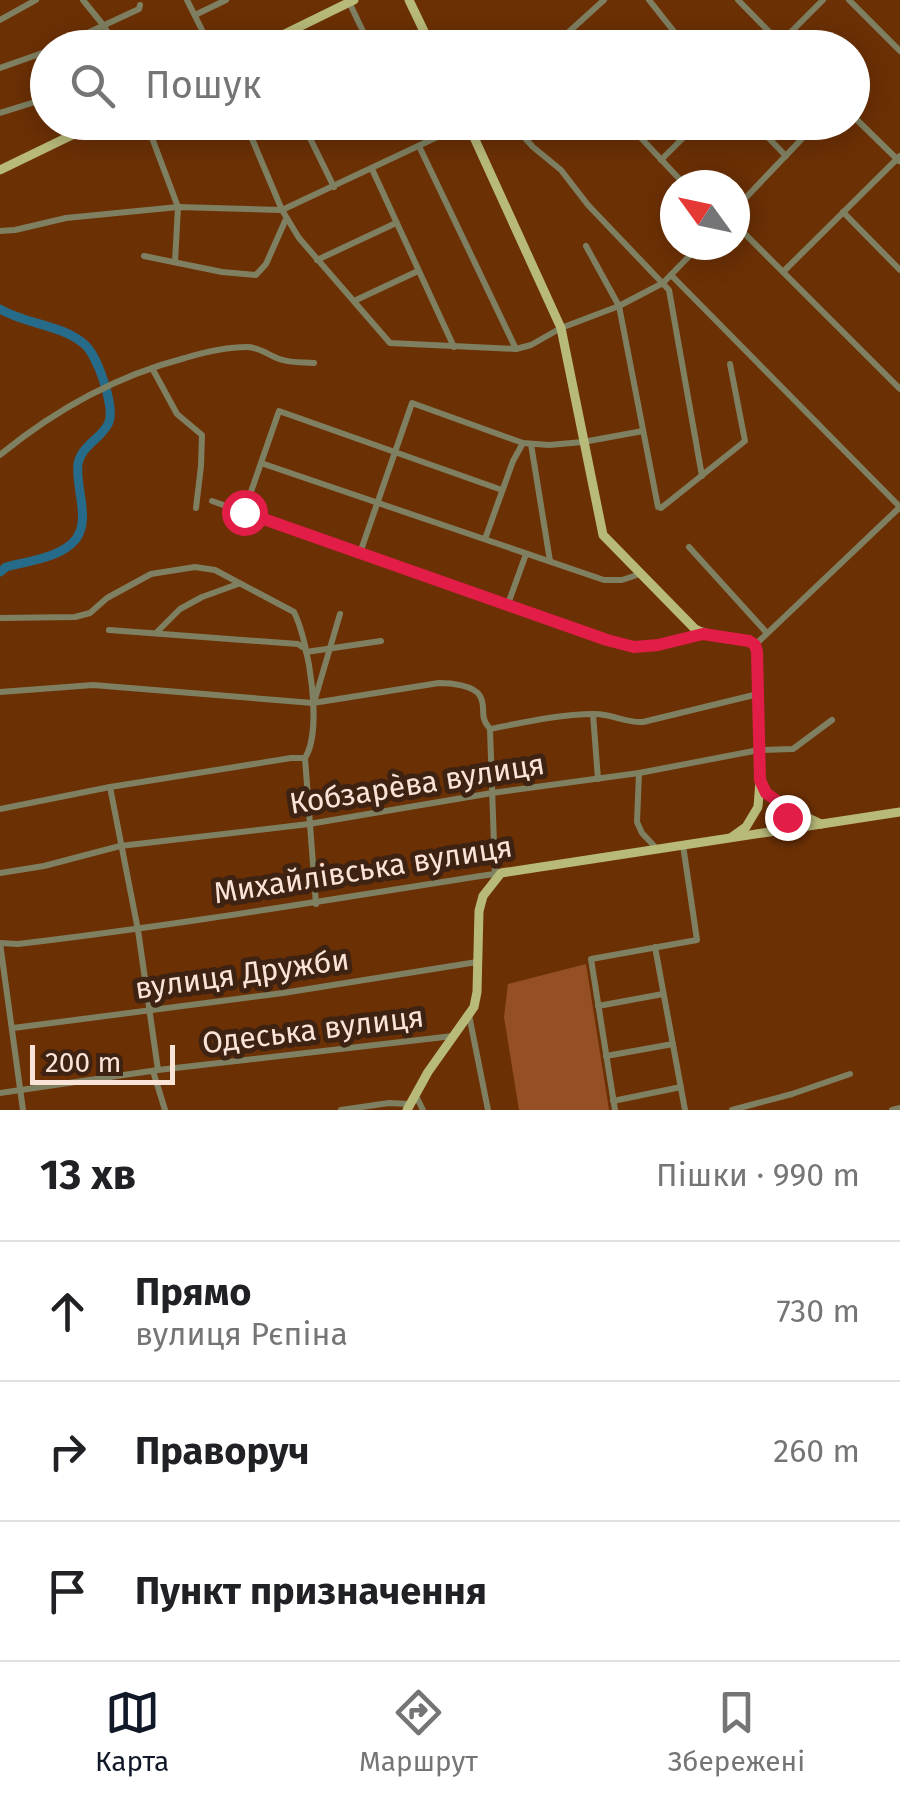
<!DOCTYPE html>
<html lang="uk">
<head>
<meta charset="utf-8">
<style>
	body { margin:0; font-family:"Fira Sans",sans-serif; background:#f2f2f2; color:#202124 }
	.compass { position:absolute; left:660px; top:170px; width:90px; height:90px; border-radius:50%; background:#fff; box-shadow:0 5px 25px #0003; rotate:303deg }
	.scale { position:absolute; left:30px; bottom:25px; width:145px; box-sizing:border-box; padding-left:10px; border:5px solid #fae3d7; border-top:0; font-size:28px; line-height:35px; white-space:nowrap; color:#fae3d7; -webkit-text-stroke:8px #3e2313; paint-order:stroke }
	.stop { position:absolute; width:30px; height:30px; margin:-22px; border:8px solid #e11d48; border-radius:50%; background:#fff }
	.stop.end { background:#e11d48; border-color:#fff; box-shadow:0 2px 10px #0008 }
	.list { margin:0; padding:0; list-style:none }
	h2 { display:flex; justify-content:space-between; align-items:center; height:130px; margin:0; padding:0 40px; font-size:42px }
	h2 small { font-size:32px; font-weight:400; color:#757577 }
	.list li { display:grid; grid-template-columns:65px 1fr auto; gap:30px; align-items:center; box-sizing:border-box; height:140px; padding:0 40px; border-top:2px solid #e0e0e0 }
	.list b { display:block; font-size:38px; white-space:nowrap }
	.list p { margin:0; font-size:32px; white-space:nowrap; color:#757577 }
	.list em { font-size:32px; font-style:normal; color:#757577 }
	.icon { flex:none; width:55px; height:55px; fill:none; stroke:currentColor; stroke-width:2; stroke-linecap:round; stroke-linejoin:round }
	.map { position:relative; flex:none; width:900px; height:1110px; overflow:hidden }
	.search { position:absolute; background:#fff; box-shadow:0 5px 25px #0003; left:30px; right:30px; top:30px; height:110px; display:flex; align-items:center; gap:25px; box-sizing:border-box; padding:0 35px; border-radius:55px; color:#757577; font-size:38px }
	.sheet { height:550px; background:#fff }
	nav { display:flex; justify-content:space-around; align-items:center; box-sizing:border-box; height:140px; border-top:2px solid #e0e0e0; background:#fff; font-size:28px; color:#757577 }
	nav a { display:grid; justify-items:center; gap:5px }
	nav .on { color:#111827 }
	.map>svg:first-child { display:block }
	.green { fill:#954f24 }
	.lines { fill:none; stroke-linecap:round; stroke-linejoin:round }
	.river { stroke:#266c8a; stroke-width:9 }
	.minor { stroke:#7f8061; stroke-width:6 }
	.major { stroke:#b8ba7a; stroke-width:9 }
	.route { stroke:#e11d48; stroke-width:12 }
	.labels { text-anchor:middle; stroke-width:10; stroke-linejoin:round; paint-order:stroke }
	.street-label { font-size:30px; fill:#fae3d7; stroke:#3e2313 }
</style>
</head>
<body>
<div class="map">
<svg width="900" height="1110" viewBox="0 0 900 1110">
	<rect width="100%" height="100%" fill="#6c3005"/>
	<path class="green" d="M586 964 609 1110H519L504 1017 508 984Z"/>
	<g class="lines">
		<path class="river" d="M0 309C25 324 63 325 84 344 97 354 115 406 109 422 103 438 81 445 78 464 75 487 91 519 76 539 61 558 28 561 6 567L0 572"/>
		<g class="minor">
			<path d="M83 0 104 26 116 48"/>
			<path d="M187 0 211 48"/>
			<path d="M649 0 687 48"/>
			<path d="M738 0 785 48"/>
			<path d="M849 0 900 51"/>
			<path d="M349 2 371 48"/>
			<path d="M195 15 226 0"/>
			<path d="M0 20 36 0"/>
			<path d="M55 48 139 9 140 5"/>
			<path d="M179 48 206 37"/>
			<path d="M551 48 604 0"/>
			<path d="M775 48 823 0"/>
			<path d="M0 68 48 51"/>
			<path d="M0 113 48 98"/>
			<path d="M852 115 899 161"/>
			<path d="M146 122 178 207 175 262"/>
			<path d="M245 122 282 210 299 238 390 343 516 349 531 345 561 328 619 306 663 283 700 245"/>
			<path d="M302 122 334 187"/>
			<path d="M510 122 533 147 561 170 588 205 669 290 702 476"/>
			<path d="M626 122 685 185"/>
			<path d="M753 122 786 156"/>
			<path d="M150 133 171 122"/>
			<path d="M310 138 345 122"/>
			<path d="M419 146 516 349"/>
			<path d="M661 160 699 122"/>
			<path d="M372 169 454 347"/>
			<path d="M735 209 818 122"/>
			<path d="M843 212 900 270"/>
			<path d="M735 224 900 389"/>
			<path d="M0 231 15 230 66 218 178 207 282 210 467 123"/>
			<path d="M586 246 619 306 658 507 661 508 745 441 730 364"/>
			<path d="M144 256 222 272 256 275 266 264 286 219"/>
			<path d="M317 260 396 223"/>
			<path d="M783 272 900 156"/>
			<path d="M671 275 900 507"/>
			<path d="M354 301 418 271"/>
			<path d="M152 368 177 414 202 435 201 466 196 508"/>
			<path d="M531 444 550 561"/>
			<path d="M0 455C56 409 116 376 185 358 205 352 226 347 247 347 261 347 270 357 283 360 292 363 304 362 314 363"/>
			<path d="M261 463 604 580H622L640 574"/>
			<path d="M212 501 607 639C648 651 663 644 703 634"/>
			<path d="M244 512 279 411 502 490"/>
			<path d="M485 539 513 461 523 443"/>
			<path d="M689 547 767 633"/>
			<path d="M360 553 412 403 523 443 549 445 583 442 643 431"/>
			<path d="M508 604 526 554"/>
			<path d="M0 618 75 617 90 613 107 598 151 574 195 567 215 570 294 612C309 642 323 730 305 758L316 904"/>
			<path d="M109 630 298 644 304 648"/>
			<path d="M156 633 180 609 202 597 238 584"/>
			<path d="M755 645 900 507"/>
			<path d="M306 652 381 641"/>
			<path d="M0 692 93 685 313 703 439 683C450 683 474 685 480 696 487 708 478 716 490 729"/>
			<path d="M315 699 340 614"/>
			<path d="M593 714 598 779"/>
			<path d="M490 729C525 722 560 714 595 714 612 714 626 723 643 722L758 694"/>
			<path d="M490 729 495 874"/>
			<path d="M639 773 637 822 642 833 657 849"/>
			<path d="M110 787 138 930 158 1070"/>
			<path d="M0 809 110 787 291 758H305"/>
			<path d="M0 873 44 866 120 846 309 824 492 793 639 773 759 750 793 749 832 720"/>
			<path d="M655 947 685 1110"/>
			<path d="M598 1006 663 994"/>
			<path d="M469 1015 488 1110"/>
			<path d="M13 1028 283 993 477 962"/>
			<path d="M606 1056 673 1044"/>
			<path d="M153 1071 165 1110"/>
			<path d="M0 1093 158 1070 453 1036"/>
			<path d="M416 1096 423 1110"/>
			<path d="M613 1101 681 1087"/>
			<path d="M23 1110 0 943 18 944C180 925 339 898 500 873"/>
			<path d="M341 1110 389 1103 410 1104"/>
			<path d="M615 1110 591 959 697 940 683 845"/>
			<path d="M732 1110 792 1094 850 1074"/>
			<path d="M892 1110 900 1108"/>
		</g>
		<g class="major">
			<path d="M409 0 432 48"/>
			<path d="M256 48 354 0"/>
			<path d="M467 122 561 328 603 535 695 629C714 640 737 634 755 645L757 652 760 780 758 807 746 827 732 837"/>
			<path d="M0 170 99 122"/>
			<path d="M761 783C770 803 801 814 821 824"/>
			<path d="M407 1110 428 1072 474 1007 477 992 479 911 483 896 501 873 900 812"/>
		</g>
	</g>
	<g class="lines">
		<path class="route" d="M244 512 607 640 634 647 658 645 703 634 749 641 755 645 757 652 760 780 766 793 784 806 787 817"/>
	</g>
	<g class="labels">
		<g class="street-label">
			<text transform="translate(417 784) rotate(-9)" y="10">Кобзарèва вулиця</text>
			<text transform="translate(363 870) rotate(-9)" y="10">Михайлівська вулиця</text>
			<text transform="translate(242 974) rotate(-8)" y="10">вулиця Дружби</text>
			<text transform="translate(313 1030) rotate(-7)" y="10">Одеська вулиця</text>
		</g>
	</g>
</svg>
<svg class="compass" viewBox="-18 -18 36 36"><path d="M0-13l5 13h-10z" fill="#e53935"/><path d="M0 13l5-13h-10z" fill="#757577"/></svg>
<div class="scale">200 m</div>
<div class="stop" style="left:244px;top:512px"></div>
<div class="stop end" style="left:787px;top:817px"></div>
<div class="search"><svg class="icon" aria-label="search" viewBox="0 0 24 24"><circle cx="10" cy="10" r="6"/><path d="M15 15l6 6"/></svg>Пошук</div>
</div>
<section class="sheet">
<h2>13 хв<small>Пішки · 990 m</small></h2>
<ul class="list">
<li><svg class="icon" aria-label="ahead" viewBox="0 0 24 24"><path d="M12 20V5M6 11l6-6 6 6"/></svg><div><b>Прямо</b><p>вулиця Рєпіна</p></div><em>730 m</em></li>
<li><svg class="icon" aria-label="right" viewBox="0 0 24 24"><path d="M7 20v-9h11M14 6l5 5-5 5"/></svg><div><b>Праворуч</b></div><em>260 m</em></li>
<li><svg class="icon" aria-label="arrive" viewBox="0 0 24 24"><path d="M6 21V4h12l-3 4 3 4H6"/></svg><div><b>Пункт призначення</b></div></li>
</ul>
</section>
<nav>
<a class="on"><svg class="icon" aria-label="map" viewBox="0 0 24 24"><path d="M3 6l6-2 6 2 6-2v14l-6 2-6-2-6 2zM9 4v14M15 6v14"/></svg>Карта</a>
<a><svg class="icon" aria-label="directions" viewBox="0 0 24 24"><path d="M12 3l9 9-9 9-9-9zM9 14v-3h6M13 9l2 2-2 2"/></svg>Маршрут</a>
<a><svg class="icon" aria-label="saved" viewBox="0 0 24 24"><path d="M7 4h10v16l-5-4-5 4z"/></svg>Збережені</a>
</nav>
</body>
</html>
